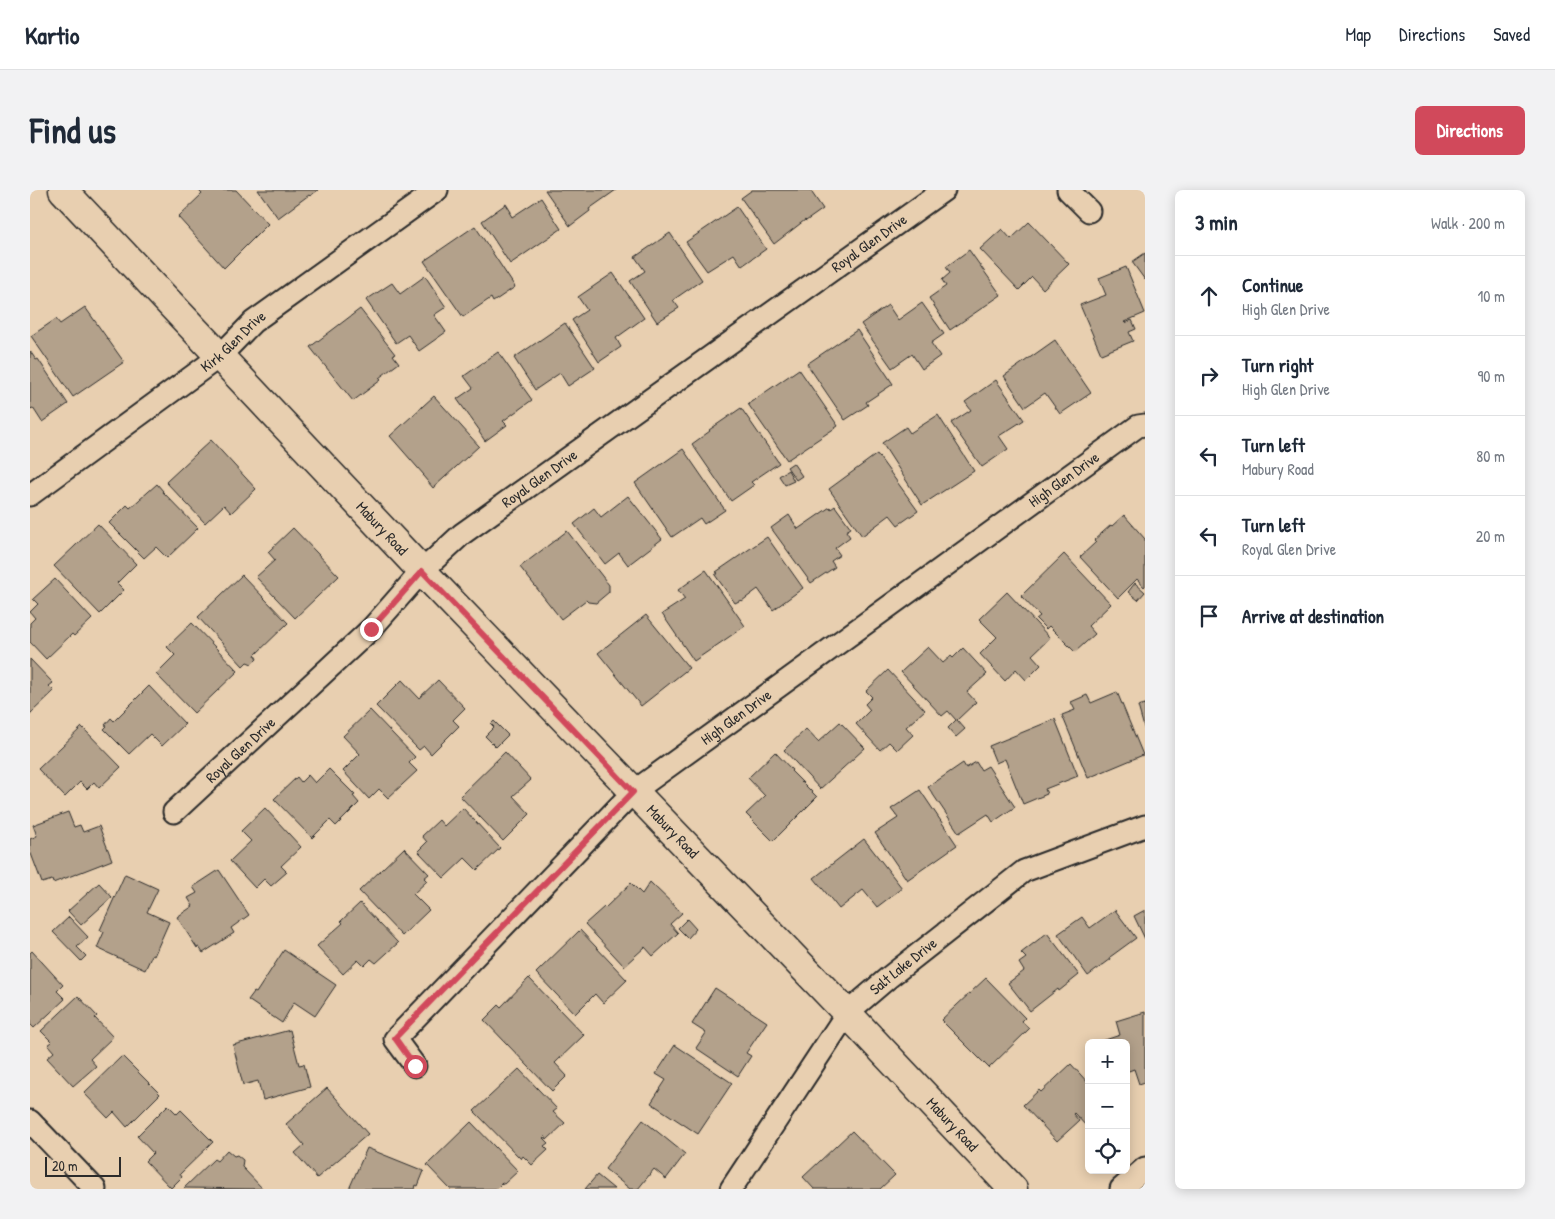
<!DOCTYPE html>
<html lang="en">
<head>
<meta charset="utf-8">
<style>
	body { margin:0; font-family:"Patrick Hand",sans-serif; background:#f2f2f3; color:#1f2937 }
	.controls { position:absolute; right:15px; bottom:15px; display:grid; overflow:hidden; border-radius:8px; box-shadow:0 2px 12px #0003 }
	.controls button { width:45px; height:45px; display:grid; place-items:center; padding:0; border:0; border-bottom:1px solid #e0e1e3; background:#fff; color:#1f2937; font:25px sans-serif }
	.scale { position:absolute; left:15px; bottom:12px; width:76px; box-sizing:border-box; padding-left:5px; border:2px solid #2b2b2b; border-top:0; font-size:14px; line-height:18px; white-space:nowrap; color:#2b2b2b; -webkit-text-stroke:4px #e8cfb0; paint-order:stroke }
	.stop { position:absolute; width:15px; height:15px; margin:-11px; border:4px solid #d1495b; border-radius:50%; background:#fff }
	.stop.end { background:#d1495b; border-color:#fff; box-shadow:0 1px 5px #0008 }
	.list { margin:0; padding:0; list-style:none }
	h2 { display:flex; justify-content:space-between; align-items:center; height:65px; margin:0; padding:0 20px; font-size:21px }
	h2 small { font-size:16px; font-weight:400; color:#747a83 }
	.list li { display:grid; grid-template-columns:32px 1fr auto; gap:15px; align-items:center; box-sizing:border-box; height:80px; padding:0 20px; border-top:1px solid #e0e1e3 }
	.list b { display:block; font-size:19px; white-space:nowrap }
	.list p { margin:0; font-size:16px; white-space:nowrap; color:#747a83 }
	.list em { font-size:16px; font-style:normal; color:#747a83 }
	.icon { flex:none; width:28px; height:28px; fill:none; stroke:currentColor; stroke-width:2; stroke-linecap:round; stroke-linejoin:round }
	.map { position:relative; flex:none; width:1115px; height:999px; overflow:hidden; border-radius:8px }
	header { display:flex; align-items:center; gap:30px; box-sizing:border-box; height:70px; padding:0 25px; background:#fff; border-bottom:1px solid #e0e1e3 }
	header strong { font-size:24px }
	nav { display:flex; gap:28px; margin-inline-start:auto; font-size:18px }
	.intro { display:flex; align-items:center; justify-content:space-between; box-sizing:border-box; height:120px; padding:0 30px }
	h1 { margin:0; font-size:35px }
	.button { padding:12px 22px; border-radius:8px; background:#d1495b; color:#fff; font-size:18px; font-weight:700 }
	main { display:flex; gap:30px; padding:0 30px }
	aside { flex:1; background:#fff; border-radius:8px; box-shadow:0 2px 12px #0003 }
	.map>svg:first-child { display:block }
	.building { fill:#b3a18b; stroke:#2b2b2b }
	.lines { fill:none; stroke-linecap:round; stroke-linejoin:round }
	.street-casing { stroke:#2b2b2b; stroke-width:25 }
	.secondary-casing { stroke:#2b2b2b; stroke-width:31 }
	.street { stroke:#e8cfb0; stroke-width:21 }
	.secondary { stroke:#e8cfb0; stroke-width:28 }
	.route { stroke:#d1495b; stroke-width:6 }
	.labels { text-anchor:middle; stroke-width:4; stroke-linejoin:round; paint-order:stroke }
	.street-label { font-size:15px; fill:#2b2b2b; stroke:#e8cfb0 }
</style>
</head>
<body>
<header>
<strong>Kartio</strong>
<nav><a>Map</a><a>Directions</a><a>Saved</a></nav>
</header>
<div class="intro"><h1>Find us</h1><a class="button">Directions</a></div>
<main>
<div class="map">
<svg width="1115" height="999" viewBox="0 0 1115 999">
	<rect width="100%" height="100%" fill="#e8cfb0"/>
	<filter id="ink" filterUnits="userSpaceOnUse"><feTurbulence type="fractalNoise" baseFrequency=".02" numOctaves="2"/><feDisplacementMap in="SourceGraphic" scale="10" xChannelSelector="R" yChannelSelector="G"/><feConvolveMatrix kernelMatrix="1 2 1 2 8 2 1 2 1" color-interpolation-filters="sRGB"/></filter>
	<g filter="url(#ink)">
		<g class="building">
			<path d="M170 0H206L238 34 194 78 148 27 172 4 169 1Z"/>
			<path d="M228 0H288L280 6 279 5 248 28Z"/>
			<path d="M515 0H586L559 19 560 21 540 36Z"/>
			<path d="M722 0H780L793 19 776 31 775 30 744 54 711 8Z"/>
			<path d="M511 8 531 39 480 74 452 31 476 14 481 22H479L482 27Z"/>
			<path d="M707 17 736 59 712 76 704 64 677 81 656 52Z"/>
			<path d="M999 32 1039 74 1013 99 1002 87 989 100 950 59 972 39 981 49Z"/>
			<path d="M445 36 485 97 463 112 461 108 433 127 394 71Z"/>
			<path d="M640 43 672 90 643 110 649 118 627 132 600 91 615 81 605 67Z"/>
			<path d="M939 60 971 105 920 140 899 108 916 96 912 90 920 83 916 77Z"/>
			<path d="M1115 63V90L1102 72Z"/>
			<path d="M1096 77 1115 123 1094 132 1095 133 1102 130 1106 139 1099 142 1103 151 1071 164 1050 115 1076 105 1069 88Z"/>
			<path d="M583 83 614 128 586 148 591 157 569 172 542 130 557 120 548 107Z"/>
			<path d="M395 86 416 117 404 125 416 142 389 161 378 145 366 153 336 110 362 93 370 104Z"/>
			<path d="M892 113 914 144 901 153 910 166 892 179 882 164 862 178 831 134 858 115 868 130Z"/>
			<path d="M55 117 94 172 43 207 1 146 26 129 30 134Z"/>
			<path d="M330 119 365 164 363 165 369 173 349 188 351 190 323 211 280 157Z"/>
			<path d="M535 133 565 178 538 196 530 183 505 200 484 168Z"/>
			<path d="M827 140 863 194 836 212 838 215 815 230 777 174Z"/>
			<path d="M1025 150 1061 203 1030 224 1015 203 995 217 974 186Z"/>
			<path d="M0 161 6 170 8 169 38 214 12 232 3 218 0 219Z"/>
			<path d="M468 162 502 210 473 231 477 235 455 251 449 242 450 241 427 209 443 198 434 186Z"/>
			<path d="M769 179 808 236 757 270 718 214Z"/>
			<path d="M966 190 994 230 969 246 978 259 952 277 921 233 941 220 935 212Z"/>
			<path d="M404 206 449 256 403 298 393 286 394 285 360 246Z"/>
			<path d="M711 218 749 273 721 292 724 295 701 311 662 254 680 241 679 240Z"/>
			<path d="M908 225 944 281 892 315 852 253 876 237 880 243Z"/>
			<path d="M181 250 226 299 201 323 194 315 175 333 136 292Z"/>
			<path d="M653 259 695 320 674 334 670 328 642 347 605 293Z"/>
			<path d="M847 264 888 321 868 335 860 325 832 346 799 299Z"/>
			<path d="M763 273 772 286 766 290 757 277Z"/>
			<path d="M758 280 764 291 755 295 749 286Z"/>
			<path d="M127 294 133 301H132L168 338 137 368 126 357 114 368 79 333 97 315 100 318Z"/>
			<path d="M598 306 632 349 598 375 589 363 575 374 544 334 564 318 571 327Z"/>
			<path d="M805 316 821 338 816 341 820 347 805 358 810 365 801 371 805 377 781 393 741 338 759 325 768 339 800 317 801 319Z"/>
			<path d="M1094 325 1115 349V396L1114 397 1107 389 1088 408 1050 367 1066 352 1064 350 1081 335 1082 336Z"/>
			<path d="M68 334 106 374 87 393 94 400 70 424 24 376Z"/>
			<path d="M263 338 309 386 265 428 226 387 245 370 238 362Z"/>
			<path d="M537 341 579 395V402L566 413 558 412 556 410 531 429 490 377Z"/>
			<path d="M737 347 773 398 743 420 728 399 712 411 711 410 705 413 685 385 688 383 686 382Z"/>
			<path d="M1034 364 1081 414 1058 436 1065 444 1045 462 1019 436 1016 439 1006 429 1010 426 991 406Z"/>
			<path d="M676 380 715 436 664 471 632 424 655 409 648 400Z"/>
			<path d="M212 385 258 433 225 465 227 469 222 474 217 472 213 476 168 427Z"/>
			<path d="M25 389 62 429 44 446 42 444 16 469 0 452V433L5 428 0 422 8 414 3 409Z"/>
			<path d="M1105 393 1115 402 1108 410 1098 402Z"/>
			<path d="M977 402 1020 448 1002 465 1011 475 996 490 986 479 975 491 950 464 967 447 949 429Z"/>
			<path d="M616 425 659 478 611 516 568 463Z"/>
			<path d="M162 433 208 481 164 523 126 484 145 465 137 457Z"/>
			<path d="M898 457 913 473 921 466 923 468 933 458 957 484 937 502 946 512 927 530 935 539 926 547 918 538 926 530 918 521 912 526 871 482Z"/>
			<path d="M0 469 23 493 19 496 24 501 0 524Z"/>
			<path d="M858 480 895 520 876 537 883 545 867 560 859 552 850 560 826 534 840 520 835 514 842 507 836 501Z"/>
			<path d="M372 490 389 508 408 490 435 518 423 530 429 536 401 564 394 556 389 560 346 516Z"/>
			<path d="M119 496 155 534 132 556 120 544 99 564 74 539 77 536 75 535 81 528 84 531Z"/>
			<path d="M1087 502 1113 565 1058 588 1032 525 1045 520 1041 512 1057 505 1061 513Z"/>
			<path d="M1115 514V541L1108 516Z"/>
			<path d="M340 520 385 567 379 573 387 581 358 608 349 599 339 609 313 581 330 564 313 546Z"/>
			<path d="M1025 529 1048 586 1015 599 1017 604 993 614 975 569 966 573 959 556Z"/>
			<path d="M464 531 478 545 466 557 455 546 464 537 461 534Z"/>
			<path d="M810 532 835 558 790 599 754 560 776 539 788 552Z"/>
			<path d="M52 537 91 577 69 598 64 592 57 599 50 592 35 607 8 579Z"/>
			<path d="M475 562 501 590 483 606 500 624 473 651 430 606Z"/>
			<path d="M745 562 762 580 761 581 787 607 743 651 716 624 735 606 718 588Z"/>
			<path d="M946 572 951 580 958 576 985 617 963 632 958 624 929 643 898 597 933 573 936 578Z"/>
			<path d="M299 579 325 605 323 606 329 613 306 636 300 630 282 648 244 609 267 587 271 592 278 585 285 593Z"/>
			<path d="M890 600 927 655 877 690 845 643 868 628 861 619Z"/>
			<path d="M235 618 271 657 251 676 257 682 241 696 234 689 225 698 200 671 221 651 211 641Z"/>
			<path d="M433 618 470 658 447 680 435 668 414 688 388 661 397 652 392 646 409 630 414 636Z"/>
			<path d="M38 622 44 637 50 635 53 642 69 636 82 670 23 693 22 690 12 693 0 661V649L7 646 3 635Z"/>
			<path d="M834 649 872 698 847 717 833 700 809 719 784 688Z"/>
			<path d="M374 658 399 684 394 688 397 691 383 704 399 720 372 746 329 701Z"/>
			<path d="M189 680 219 725 201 738 204 743 173 763 169 757 167 758 147 727 163 716 158 708 167 703 163 697Z"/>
			<path d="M95 684 128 699 117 722 139 732 124 766 122 765 115 780 67 758 74 742 70 740Z"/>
			<path d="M620 692 652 723 640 734 648 743 623 766 615 757 594 776 555 734 574 717 575 718 601 693 612 704Z"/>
			<path d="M69 693 82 707 51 735 38 721Z"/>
			<path d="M330 713 368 753 346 773 341 769 334 776 328 770 313 784 287 756 313 733 311 731Z"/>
			<path d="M1085 720 1106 748 1080 767 1081 769 1058 786 1028 744 1052 727 1060 738Z"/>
			<path d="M1115 720V749L1104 726Z"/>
			<path d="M39 727 58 747 47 757 56 766 51 771 23 742Z"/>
			<path d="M657 729 666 739 658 748 648 738Z"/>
			<path d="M550 740 597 790 573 813 565 804 545 824 506 783Z"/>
			<path d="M1017 743 1049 785 1029 801 1028 799 1000 821 978 793 994 781 989 773 996 768 991 763Z"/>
			<path d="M254 760 306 795 285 826 264 812 252 833 218 810 224 802 226 803Z"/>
			<path d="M2 761 33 795 27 801 35 809 4 838 0 834V763Z"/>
			<path d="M499 788 554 845 525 873 537 886 522 901 454 830 469 815 471 817Z"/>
			<path d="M956 788 995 828 992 831 999 839 959 878 911 830Z"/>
			<path d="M685 798 737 832 716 863 721 866 708 886 666 858 676 843 662 834Z"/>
			<path d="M48 806 67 826 65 828 83 847 60 869 66 876 43 896 17 868 24 862 18 855 22 852 11 841Z"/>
			<path d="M1115 822V892L1109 894 1104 879 1096 882V853H1066L1090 845 1086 831Z"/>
			<path d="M260 840 269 875 274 874 280 897 233 910 228 891 213 895 203 855Z"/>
			<path d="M645 855 702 893 668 944 621 913 636 890 626 884Z"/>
			<path d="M92 866 130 904 97 937 84 922 78 928 54 903Z"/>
			<path d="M1041 874 1059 894V939L1044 923 1043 924 1049 931 1027 951 993 915 1009 900 1011 902Z"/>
			<path d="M489 879 527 919 523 922 535 933 517 950 515 946 513 948 518 953 514 956 518 960 502 975 493 966 491 969 444 921Z"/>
			<path d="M297 898 338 944 287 988 265 963 274 955 256 934Z"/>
			<path d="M138 915 147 924 151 920 183 952 150 984 152 987 141 998 115 971 123 963 107 946Z"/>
			<path d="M613 930 655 964 636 989 624 979 608 999H600L575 979Z"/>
			<path d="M441 932 488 981 474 994 472 993 466 999H420L397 975Z"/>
			<path d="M822 941 865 985 850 999H784L773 987Z"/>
			<path d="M337 958 394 981 388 996 386 995 385 999H319Z"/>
			<path d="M197 960 204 966 207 965 213 970 212 977 233 999 154 998 184 969 187 971Z"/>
			<path d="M567 985 584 999H555Z"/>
		</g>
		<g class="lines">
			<g class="street-casing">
				<g id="street">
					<path d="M1038 0 1059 21"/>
					<path id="s1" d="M0 305 190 166 223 132 407 0"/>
					<path id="s2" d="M144 622 341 439 392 381 432 344 914 0"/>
					<path id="s3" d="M385 876 365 849 603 602 1108 236 1115 235"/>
					<path d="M0 931 65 999"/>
					<path id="s4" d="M701 999 817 823 858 788 994 681 1115 636"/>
					<path d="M1091 999 1115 978"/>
				</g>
			</g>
			<g class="secondary-casing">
				<g id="secondary">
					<path id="s5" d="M33 0 392 381 817 823 983 999"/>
				</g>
			</g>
			<use href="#street" class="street"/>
			<use href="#secondary" class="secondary"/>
		</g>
	</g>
	<g class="lines" filter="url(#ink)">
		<path class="route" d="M341 439 392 381 603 602 365 848 385 876"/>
	</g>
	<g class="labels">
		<g class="street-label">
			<text dy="5" stroke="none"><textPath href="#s2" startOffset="901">Royal Glen Drive</textPath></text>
			<text dy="5" stroke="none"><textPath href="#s1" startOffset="255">Kirk Glen Drive</textPath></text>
			<text dy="5" stroke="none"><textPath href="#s2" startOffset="496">Royal Glen Drive</textPath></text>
			<text dy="5" stroke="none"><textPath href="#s3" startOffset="909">High Glen Drive</textPath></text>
			<text dy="5" stroke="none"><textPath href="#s5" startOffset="465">Mabury Road</textPath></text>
			<text dy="5" stroke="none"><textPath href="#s3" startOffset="504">High Glen Drive</textPath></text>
			<text dy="5" stroke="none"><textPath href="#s2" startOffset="91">Royal Glen Drive</textPath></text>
			<text dy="5" stroke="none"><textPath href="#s5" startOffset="885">Mabury Road</textPath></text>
			<text dy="5" stroke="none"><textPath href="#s4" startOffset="284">Salt Lake Drive</textPath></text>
			<text dy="5" stroke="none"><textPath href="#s5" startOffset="1290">Mabury Road</textPath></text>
		</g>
	</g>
</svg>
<div class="controls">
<button>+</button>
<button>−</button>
<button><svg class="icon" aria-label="locate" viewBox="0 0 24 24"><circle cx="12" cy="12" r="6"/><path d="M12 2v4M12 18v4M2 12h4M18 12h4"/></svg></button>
</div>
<div class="scale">20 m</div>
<div class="stop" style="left:385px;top:876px"></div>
<div class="stop end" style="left:341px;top:439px"></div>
</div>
<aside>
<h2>3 min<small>Walk · 200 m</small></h2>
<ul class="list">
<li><svg class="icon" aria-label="ahead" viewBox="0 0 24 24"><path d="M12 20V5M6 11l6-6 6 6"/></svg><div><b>Continue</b><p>High Glen Drive</p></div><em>10 m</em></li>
<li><svg class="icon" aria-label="right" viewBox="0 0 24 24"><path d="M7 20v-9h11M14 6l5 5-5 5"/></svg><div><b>Turn right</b><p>High Glen Drive</p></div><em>90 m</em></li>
<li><svg class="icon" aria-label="left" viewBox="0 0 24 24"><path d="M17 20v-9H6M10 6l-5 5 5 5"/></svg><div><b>Turn left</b><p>Mabury Road</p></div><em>80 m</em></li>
<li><svg class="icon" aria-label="left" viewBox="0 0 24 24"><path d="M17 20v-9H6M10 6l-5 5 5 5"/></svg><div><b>Turn left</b><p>Royal Glen Drive</p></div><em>20 m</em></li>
<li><svg class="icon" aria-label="arrive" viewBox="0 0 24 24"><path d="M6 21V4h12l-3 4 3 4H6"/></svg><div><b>Arrive at destination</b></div></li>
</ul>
</aside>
</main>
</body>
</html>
